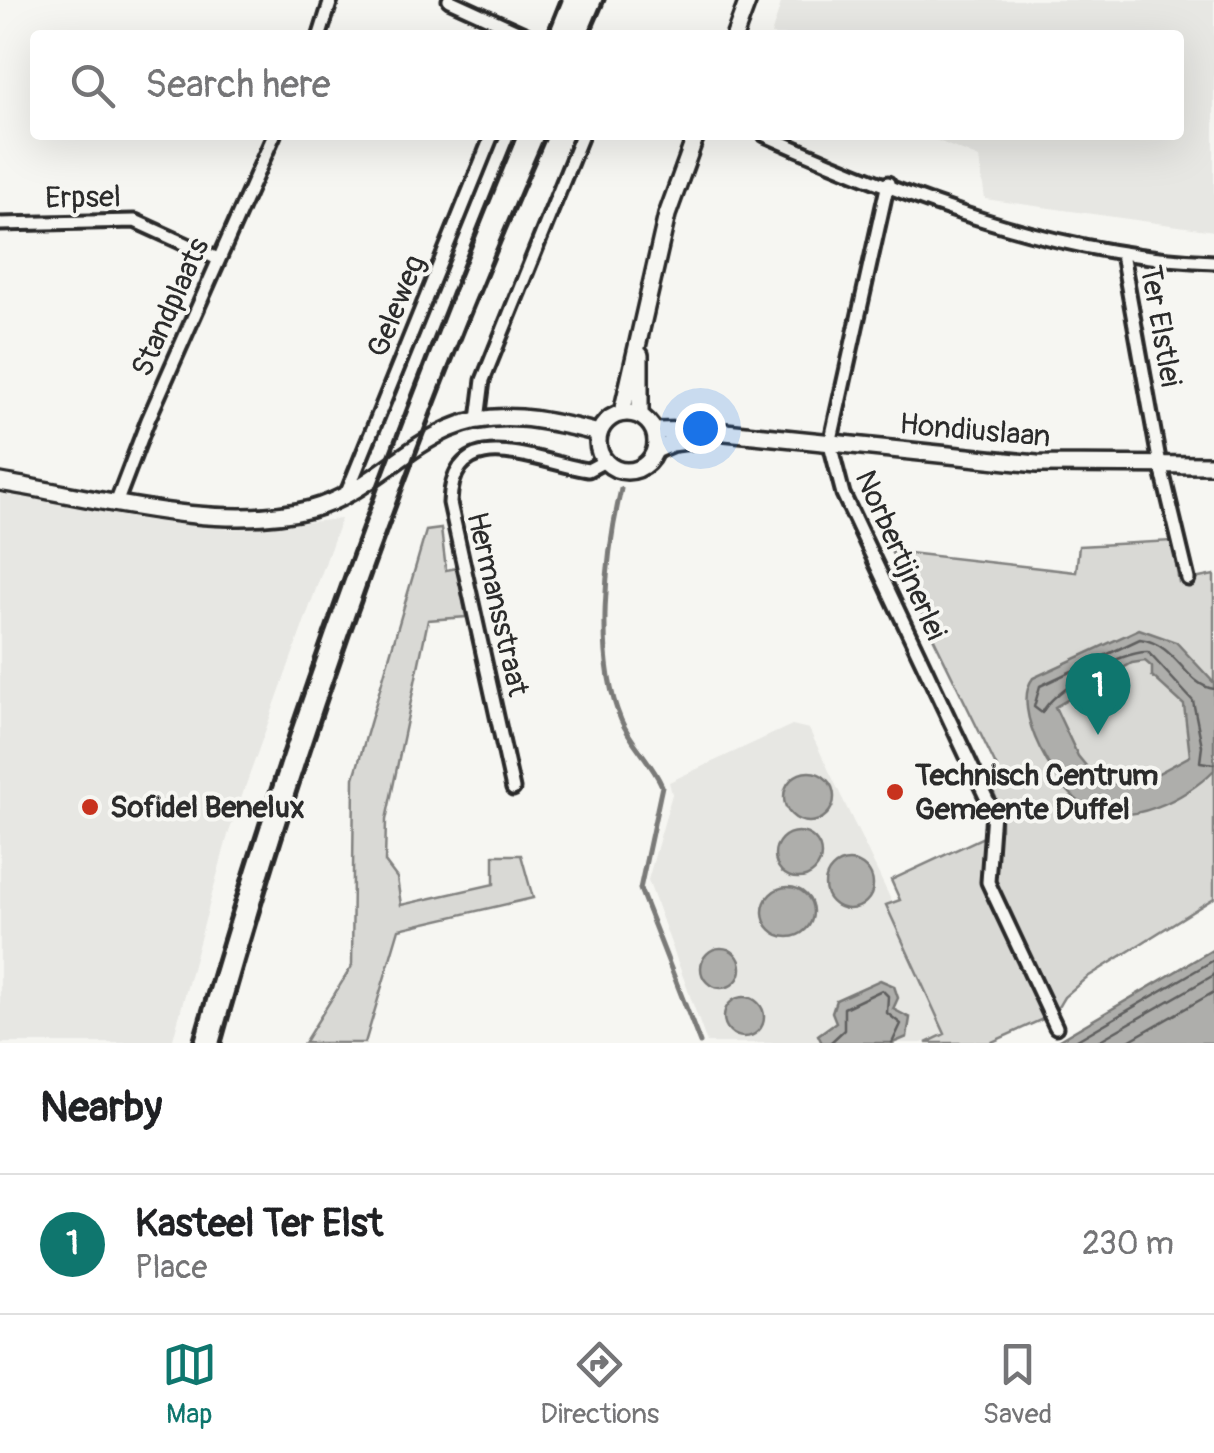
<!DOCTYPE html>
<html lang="en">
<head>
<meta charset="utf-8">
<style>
	body { margin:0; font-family:Pangolin,sans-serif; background:#f2f2f2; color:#202124 }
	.you { position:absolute; left:700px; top:428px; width:35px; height:35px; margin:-25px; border:8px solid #fff; border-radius:50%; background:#1a73e8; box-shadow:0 0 0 15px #1a73e833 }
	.badge { display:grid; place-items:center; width:65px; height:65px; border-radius:50%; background:#0f766e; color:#fff; font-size:32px; font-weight:700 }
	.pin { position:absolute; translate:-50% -82px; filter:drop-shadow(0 2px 5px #0008) }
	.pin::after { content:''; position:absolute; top:52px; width:35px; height:30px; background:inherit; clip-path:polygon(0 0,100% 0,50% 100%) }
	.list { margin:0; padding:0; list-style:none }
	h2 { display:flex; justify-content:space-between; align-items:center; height:130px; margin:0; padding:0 40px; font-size:42px }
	h2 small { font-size:32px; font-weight:400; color:#757577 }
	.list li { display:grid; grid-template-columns:65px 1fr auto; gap:30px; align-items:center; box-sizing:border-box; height:140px; padding:0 40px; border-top:2px solid #e0e0e0 }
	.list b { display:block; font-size:38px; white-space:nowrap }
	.list p { margin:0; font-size:32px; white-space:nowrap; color:#757577 }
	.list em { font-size:32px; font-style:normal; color:#757577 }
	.icon { flex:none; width:55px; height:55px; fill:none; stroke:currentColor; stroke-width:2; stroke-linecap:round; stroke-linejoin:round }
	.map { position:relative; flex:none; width:1214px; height:1043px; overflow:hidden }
	.search { position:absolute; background:#fff; box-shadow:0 10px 40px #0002; left:30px; right:30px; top:30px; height:110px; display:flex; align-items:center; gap:25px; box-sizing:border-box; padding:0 35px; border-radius:10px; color:#757577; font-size:38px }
	.sheet { height:270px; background:#fff }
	nav { display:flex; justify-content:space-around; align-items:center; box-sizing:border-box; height:140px; border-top:2px solid #e0e0e0; background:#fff; font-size:28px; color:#757577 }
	nav a { display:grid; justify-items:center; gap:5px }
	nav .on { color:#0f766e }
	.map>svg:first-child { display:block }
	.built { fill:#e7e7e3 }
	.green { fill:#d9d9d5; stroke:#828280; stroke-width:2.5 }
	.water { fill:#aeaeab; stroke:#7a7a78; stroke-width:2.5; fill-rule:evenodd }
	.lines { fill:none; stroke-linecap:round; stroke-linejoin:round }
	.shore { stroke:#5f5f5e; stroke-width:2.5 }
	.stream { stroke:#7a7a78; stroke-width:5 }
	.minor-casing { stroke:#2b2b2b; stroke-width:19 }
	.tertiary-casing { stroke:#2b2b2b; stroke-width:22 }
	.minor { stroke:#f6f6f2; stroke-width:11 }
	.tertiary { stroke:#f6f6f2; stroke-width:15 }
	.rail { stroke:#2b2b2b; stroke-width:5 }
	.poi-dot { fill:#c8321e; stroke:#f6f6f2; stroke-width:4 }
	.labels { text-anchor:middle; stroke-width:8; stroke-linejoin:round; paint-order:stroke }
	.street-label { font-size:30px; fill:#2b2b2b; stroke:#f6f6f2 }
	.poi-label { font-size:30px; font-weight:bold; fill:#2b2b2b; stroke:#f6f6f2; text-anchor:start }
</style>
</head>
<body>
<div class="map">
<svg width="1214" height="1043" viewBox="0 0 1214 1043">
	<rect width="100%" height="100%" fill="#f6f6f2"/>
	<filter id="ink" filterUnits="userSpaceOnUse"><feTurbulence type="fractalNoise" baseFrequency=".01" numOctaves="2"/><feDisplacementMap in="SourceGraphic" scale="20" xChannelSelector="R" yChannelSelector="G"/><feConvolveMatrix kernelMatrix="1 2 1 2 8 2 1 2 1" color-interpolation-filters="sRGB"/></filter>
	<g filter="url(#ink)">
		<g class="built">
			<path d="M782 0H1214V231L985 199 979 158 924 135H1179V35H771Z"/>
			<path d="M0 494 231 529 341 519 228 835 172 1043H0Z"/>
			<path d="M792 725 809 729 953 1029 922 1043H707L648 880 672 794 669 782Z"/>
		</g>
		<g class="green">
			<path d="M441 529 446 570 457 568 466 617 428 620 386 820 385 862 397 878 401 905 494 884V855H521L533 898 399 929 365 1043H304L352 966 354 778 426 531Z"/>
			<path d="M1172 541 1179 582 1214 575V898L1086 978 1064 997 1054 1014 990 1043H926L945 1034 886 905 900 900 891 880 1001 829V810L992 788 1002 778 891 551 1076 572 1079 546Z"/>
		</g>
		<g class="water">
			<path d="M1139 629 1176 642 1214 683V770C1186 799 1128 828 1088 808 1057 791 1009 709 1033 678ZM1145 661 1152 667V676L1184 705 1190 756 1151 777 1109 784 1096 778 1078 756 1055 707 1132 663Z"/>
			<circle cx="809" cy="797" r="25"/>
			<circle cx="798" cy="855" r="23"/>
			<circle cx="849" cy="885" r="24"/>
			<circle cx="788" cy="912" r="25"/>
			<circle cx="721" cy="968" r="20"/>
			<path d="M1214 949V1043H1054Z"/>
			<path d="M880 980 894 986 898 998 893 1009 910 1018 907 1037 893 1043H822L818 1035 836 1022 832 1012 836 1000Z"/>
			<circle cx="744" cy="1017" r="20"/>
		</g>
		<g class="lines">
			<g class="shore">
				<path d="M1214 689C1185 685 1177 644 1140 639L1040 686 1034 707 1042 713C1053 689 1120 651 1148 652L1193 701 1202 746 1200 762 1214 764"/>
				<path d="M830 1043 844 1030V1008L882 990 888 996 887 1013 901 1024 892 1043"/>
				<path d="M1072 1043 1214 960"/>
				<path d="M1095 1043 1214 975"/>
				<path d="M1125 1043 1214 992"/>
			</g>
			<path class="stream" d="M621 489C606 554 594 658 621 720 631 744 652 762 662 786L640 889 700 1043"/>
			<g class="minor-casing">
				<g id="minor">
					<path d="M449 0 526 35"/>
					<path d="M320 35 331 0"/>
					<path d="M765 135C906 198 1059 257 1214 262"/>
					<path d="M888 183 830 444 843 494 993 812 988 882 1056 1027"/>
					<path d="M0 224 135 221 218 259"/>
					<path d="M1122 254 1158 454 1188 579"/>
					<path d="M478 420 483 380 582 135"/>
					<path d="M346 495 492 135"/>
					<path d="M117 501 148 420 274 135"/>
					<path d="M513 789 450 503C453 418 538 463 588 470L605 461"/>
				</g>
			</g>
			<g class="tertiary-casing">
				<g id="tertiary">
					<path d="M735 35 748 0"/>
					<path d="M640 355V415"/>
					<circle cx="627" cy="442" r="29"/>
					<path d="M622 413 667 215 696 135"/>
					<path d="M655 431 706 430 1037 464 1214 465"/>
					<path d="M656 450 672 443 710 438"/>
					<path d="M0 482C93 497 218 533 311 509 364 495 400 451 449 429 498 407 550 421 599 433"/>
				</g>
			</g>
			<use href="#minor" class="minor"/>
			<use href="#tertiary" class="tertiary"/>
			<g class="rail">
				<path d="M547 35 561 0"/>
				<path d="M589 35 604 0"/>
				<path d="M193 1043C281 732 394 434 516 135"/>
				<path d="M221 1043C308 732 416 431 546 135"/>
			</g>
		</g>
	</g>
	<g class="poi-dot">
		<circle cx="895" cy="792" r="10"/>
		<circle cx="90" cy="807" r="10"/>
	</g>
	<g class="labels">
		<g class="street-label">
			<text transform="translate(83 197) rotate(-1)" y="10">Erpsel</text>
			<text transform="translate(396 306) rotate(-68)" y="10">Geleweg</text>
			<text transform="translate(170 307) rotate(-66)" y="10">Standplaats</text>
			<text transform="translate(1161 326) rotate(80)" y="10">Ter Elstlei</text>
			<text transform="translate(975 430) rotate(5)" y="10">Hondiuslaan</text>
			<text transform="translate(901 555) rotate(66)" y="10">Norbertijnerlei</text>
			<text transform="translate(498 604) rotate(77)" y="10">Hermansstraat</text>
		</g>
		<g class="poi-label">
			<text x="915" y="785">Technisch Centrum<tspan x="915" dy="34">Gemeente Duffel</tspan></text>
			<text x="110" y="817">Sofidel Benelux</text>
		</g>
	</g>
</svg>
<div class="you"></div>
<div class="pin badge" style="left:1098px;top:735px">1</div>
<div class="search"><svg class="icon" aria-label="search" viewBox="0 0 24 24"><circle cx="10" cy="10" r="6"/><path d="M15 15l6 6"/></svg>Search here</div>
</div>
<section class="sheet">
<h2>Nearby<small></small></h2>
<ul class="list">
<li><span class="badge">1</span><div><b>Kasteel Ter Elst</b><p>Place</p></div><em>230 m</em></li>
</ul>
</section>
<nav>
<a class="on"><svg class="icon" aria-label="map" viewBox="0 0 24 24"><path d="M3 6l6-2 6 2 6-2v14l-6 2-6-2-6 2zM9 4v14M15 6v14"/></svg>Map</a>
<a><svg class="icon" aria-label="directions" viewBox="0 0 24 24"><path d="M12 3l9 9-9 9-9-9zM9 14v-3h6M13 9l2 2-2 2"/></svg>Directions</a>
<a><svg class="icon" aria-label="saved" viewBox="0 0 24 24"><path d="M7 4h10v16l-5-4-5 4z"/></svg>Saved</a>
</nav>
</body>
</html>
